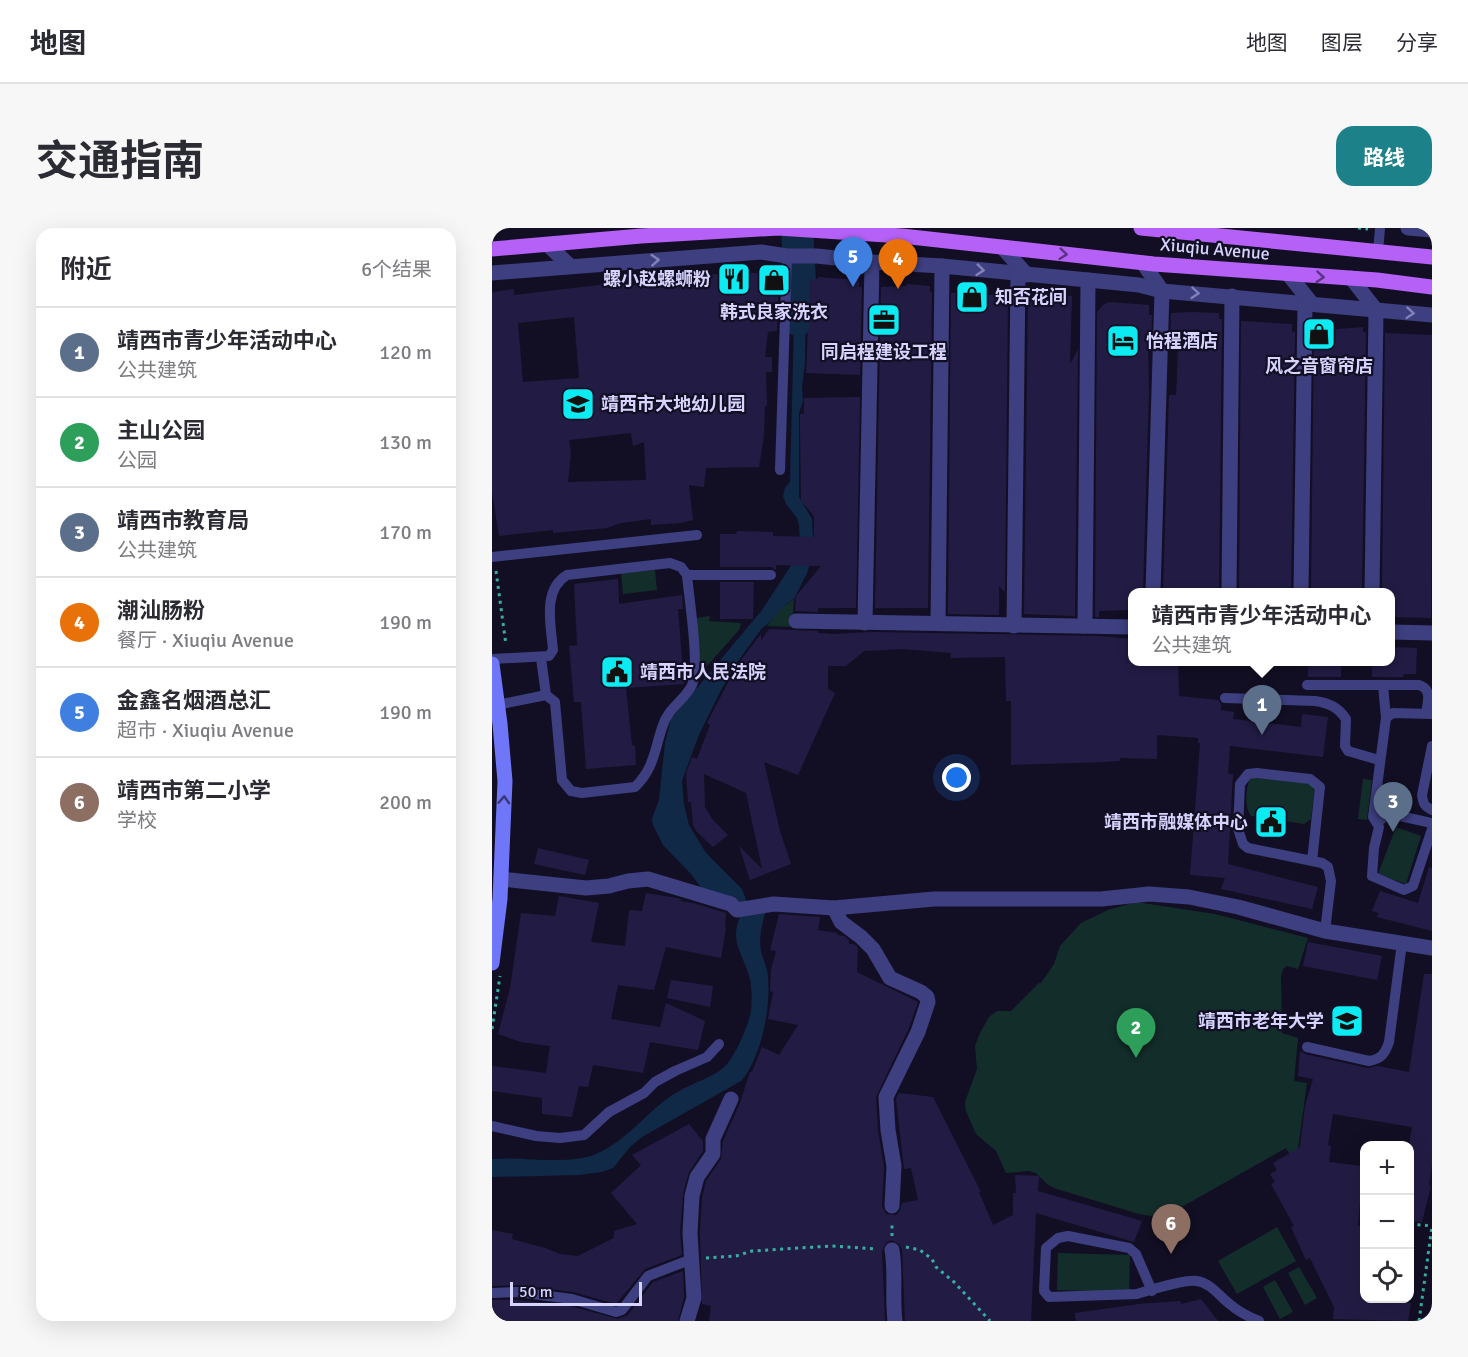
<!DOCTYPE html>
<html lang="zh">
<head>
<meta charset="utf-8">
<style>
	body { margin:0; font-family:Signika,"Noto Sans SC",sans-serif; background:#f7f7f7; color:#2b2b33 }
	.controls { position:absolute; right:18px; bottom:18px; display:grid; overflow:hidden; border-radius:12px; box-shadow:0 6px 24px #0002 }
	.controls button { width:54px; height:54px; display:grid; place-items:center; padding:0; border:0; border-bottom:2px solid #e1e1e2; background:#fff; color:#2b2b33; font:30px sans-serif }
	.scale { position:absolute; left:18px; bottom:15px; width:132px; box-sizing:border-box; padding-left:6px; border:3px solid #d6d4fd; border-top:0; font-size:16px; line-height:21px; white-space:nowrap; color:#d6d4fd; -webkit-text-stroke:4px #120f24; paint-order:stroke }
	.you { position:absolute; left:465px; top:550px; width:21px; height:21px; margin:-15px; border:4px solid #fff; border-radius:50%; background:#1a73e8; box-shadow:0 0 0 9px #1a73e833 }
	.badge { display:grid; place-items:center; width:39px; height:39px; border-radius:50%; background:#1d8189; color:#fff; font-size:20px; font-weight:700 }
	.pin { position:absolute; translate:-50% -50px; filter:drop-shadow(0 2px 3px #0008) }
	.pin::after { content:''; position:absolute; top:32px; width:21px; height:18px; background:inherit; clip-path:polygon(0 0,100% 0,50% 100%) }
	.popup { position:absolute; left:636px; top:360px; width:267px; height:78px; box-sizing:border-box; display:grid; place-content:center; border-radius:12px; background:#fff; filter:drop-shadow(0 2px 4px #0005); font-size:20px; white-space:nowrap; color:#7c7c81 }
	.popup b { font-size:22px; color:#2b2b33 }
	.popup::after { content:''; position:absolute; left:50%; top:100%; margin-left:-12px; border:12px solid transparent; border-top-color:#fff }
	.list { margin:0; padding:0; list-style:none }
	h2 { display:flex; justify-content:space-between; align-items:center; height:78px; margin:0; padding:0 24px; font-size:26px }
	h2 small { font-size:20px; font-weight:400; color:#7c7c81 }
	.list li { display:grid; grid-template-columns:39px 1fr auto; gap:18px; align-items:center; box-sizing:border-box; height:90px; padding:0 24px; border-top:2px solid #e1e1e2 }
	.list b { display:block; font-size:22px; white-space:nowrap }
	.list p { margin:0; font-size:20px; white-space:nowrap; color:#7c7c81 }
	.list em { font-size:20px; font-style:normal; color:#7c7c81 }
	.icon { flex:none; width:33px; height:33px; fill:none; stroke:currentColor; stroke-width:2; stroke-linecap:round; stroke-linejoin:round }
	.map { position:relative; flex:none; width:940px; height:1093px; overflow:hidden; border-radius:18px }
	header { display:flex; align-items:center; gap:36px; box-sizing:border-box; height:84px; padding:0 30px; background:#fff; border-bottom:2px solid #e1e1e2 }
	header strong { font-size:28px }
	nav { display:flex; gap:33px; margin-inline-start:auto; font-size:21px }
	.intro { display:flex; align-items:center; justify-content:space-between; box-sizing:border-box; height:144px; padding:0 36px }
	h1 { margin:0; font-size:42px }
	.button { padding:15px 27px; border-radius:18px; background:#1d8189; color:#fff; font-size:21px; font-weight:700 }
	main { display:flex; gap:36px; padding:0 36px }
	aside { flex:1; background:#fff; border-radius:18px; box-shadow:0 6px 24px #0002 }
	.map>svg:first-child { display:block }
	.green { fill:#132d2b }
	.water { fill:#102947 }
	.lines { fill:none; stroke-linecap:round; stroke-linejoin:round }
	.river { stroke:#102947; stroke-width:32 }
	.building { fill:#221c44; fill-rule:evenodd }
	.path { stroke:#35b0a0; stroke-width:3; stroke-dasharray:3 4.5; stroke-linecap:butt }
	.lane { stroke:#3d3f80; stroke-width:10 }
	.street { stroke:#3d3f80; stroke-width:15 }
	.secondary { stroke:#7076f8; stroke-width:15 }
	.primary { stroke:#b561f7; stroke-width:15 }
	.oneway { stroke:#5b3483 }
	.oneway2 { stroke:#8282b8 }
	.oneway3 { stroke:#383879 }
	.labels { text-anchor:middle; stroke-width:4.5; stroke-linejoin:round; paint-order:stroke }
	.street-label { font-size:18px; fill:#d6d4fd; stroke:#120f24 }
	.poi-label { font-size:18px; font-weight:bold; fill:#d6d4fd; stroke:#120f24; text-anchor:start }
</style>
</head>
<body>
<header>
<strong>地图</strong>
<nav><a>地图</a><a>图层</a><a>分享</a></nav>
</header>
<div class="intro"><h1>交通指南</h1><a class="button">路线</a></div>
<main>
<aside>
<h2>附近<small>6个结果</small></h2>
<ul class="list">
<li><span class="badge" style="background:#5c6f8a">1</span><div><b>靖西市青少年活动中心</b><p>公共建筑</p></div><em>120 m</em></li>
<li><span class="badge" style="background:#2e9e5b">2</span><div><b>主山公园</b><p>公园</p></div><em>130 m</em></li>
<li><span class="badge" style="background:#5c6f8a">3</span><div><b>靖西市教育局</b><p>公共建筑</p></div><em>170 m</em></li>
<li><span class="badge" style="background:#e8710a">4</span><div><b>潮汕肠粉</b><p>餐厅 · Xiuqiu Avenue</p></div><em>190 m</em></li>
<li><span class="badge" style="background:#3f7fe0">5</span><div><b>金鑫名烟酒总汇</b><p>超市 · Xiuqiu Avenue</p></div><em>190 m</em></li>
<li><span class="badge" style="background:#8d6e63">6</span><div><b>靖西市第二小学</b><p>学校</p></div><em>200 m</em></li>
</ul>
</aside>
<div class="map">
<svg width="940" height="1093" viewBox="0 0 940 1093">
	<rect width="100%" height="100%" fill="#120f24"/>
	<g class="green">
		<path d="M163 342 165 362 131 366 129 345Z"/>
		<path d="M302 371 300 399 275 398 287 382Z"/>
		<path d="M218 388 217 393 249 395 247 402 207 447 204 390Z"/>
		<path d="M758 550 816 553 823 559 819 591 812 596 759 588C752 579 754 560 758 550Z"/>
		<path d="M871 551 880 552 875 592 866 591Z"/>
		<path d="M904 599 929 608 914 656 886 646Z"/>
		<path d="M644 674 723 686 816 710 806 741 795 738 791 741 789 748 790 805 806 810 802 853 815 855 805 928 801 932 794 920 679 985 659 988 647 986 565 961 556 957 544 945 537 943 514 945 504 923 484 906 474 883 473 874 485 841 483 818 488 805 497 789 505 783H519L547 755H549L562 736 568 718 589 695 616 682Z"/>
		<path d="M785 999 804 1033 745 1066 726 1033Z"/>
		<path d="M566 1025 638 1027 637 1064 565 1062Z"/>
		<path d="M807 1039 825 1070 813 1077 796 1045Z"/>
		<path d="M783 1052 801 1084 788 1091 771 1059Z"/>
	</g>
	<g class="water">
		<path d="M305 51H314L313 135 310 159 311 173 307 185V269L320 291 321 309 319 332 315 345 302 371C288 378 283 393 270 400L244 436 228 464 206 509 190 553 192 576 197 597 214 625 250 661 256 677 210 661 199 646 171 617 161 597 160 591 167 572 173 515 179 491 270 382 302 333 308 313 307 297 305 290 294 276 291 268 293 260 298 254 303 56Z"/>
		<path d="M274 681C271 694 266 709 269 723 271 732 276 740 276 750 279 779 269 831 249 853L150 909 138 919 121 940 110 944 87 947 0 949V931C31 928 74 938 104 926 137 912 157 880 187 863 201 855 219 850 231 840 242 832 257 796 259 783 260 773 260 762 258 751 252 727 236 713 249 687Z"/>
	</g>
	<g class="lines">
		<path class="river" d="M305 0 308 54 306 92"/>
	</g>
	<g class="building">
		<path d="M251 44 287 47 285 103 276 104 273 129H280V144H274L275 178H273L272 207 267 239 214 240 212 259 197 257 201 292 189 295 159 297V291L129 295 115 300 61 305V302L7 308 0 264V64L22 61V67L115 56 143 57 156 56V54L167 53V50H174L204 51V48L215 49V46L251 47ZM82 89 87 150 31 154 26 95ZM139 205 141 218 152 214 154 252 76 254 79 225 77 212Z"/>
		<path d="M326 49 367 52V59H370L368 147 314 145 316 103H318L317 52 326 51Z"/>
		<path d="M415 56 438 58V64H440L436 380H383L389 59 415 58Z"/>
		<path d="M485 64V67H512L511 69H516L513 364 507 358V387L456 386 459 65Z"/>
		<path d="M564 66 580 68 578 136 586 121 583 388 532 386 536 68Z"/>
		<path d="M617 74 657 77V87H660L659 118H656L657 163 651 364H641V382L607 383V389H603L605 84 611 77Z"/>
		<path d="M702 84 727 85V91H730L727 364H671L677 167H684L685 149 686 117 678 118 679 85Z"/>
		<path d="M749 93 800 96V104H803L799 364H747Z"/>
		<path d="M871 99V104H874L870 363V364H819L822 103Z"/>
		<path d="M893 105 940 107 939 390 899 389V363H890Z"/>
		<path d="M368 169 364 380H326V384L303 383 304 368 329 338 284 337V342L279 339H228V306H244L245 303 281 304V308L322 309V288L309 273 308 197V186H312V170Z"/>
		<path d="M126 351 127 376 190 367 191 381H186L192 456 134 460 140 517 143 518 144 537 94 541 89 474H82L77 418 85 417 82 356Z"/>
		<path d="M228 354H262L261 391H228Z"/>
		<path d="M277 401 326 403V405L341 406 379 404 607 408 641 411V434H686L687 468 726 472 729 476V482L742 484 741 491 809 499 810 486 836 489 831 529 738 518 736 546H741L736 636 826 659 820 681 729 661 733 650 698 647 708 515H706V510L665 507V531L628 530V533L613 534 519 537V473H514L513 429 458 430 459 425 410 421 372 423 354 438H336V461L343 465 306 547 272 534 288 603 299 636 258 652 247 618 270 641 254 565 212 546 213 579 221 592 236 607 221 619 205 604 201 597 199 574H196L194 545 200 529 205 531 218 497 215 495 245 437 269 406V412Z"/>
		<path d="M899 419 925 420 924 446H912L911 449H880V434H899Z"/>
		<rect x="816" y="434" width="33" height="15"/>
		<path d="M46 620 97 632 93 647 42 636Z"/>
		<path d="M937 639 940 640V703L885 689 887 685 880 683 888 663 926 675Z"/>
		<path d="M154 665 185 670 191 672 187 673 201 675 234 685 233 699 234 700 229 730 174 719 162 762 126 757 119 791 168 799 174 775 213 793 206 822 158 814 151 845 101 837 96 859 87 858 80 889 50 886V870L0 863V838L54 845 58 818 29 814 6 806 18 760 29 685 63 688 67 668 107 675 99 714 133 718 137 682 150 683Z"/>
		<path d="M287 686 328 689 326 702 345 705V707L352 708 357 712V716H362L366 720 365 744 426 774 417 800 384 869 386 903 392 939 390 978 394 986 404 987 408 983 410 975 426 972 419 940 412 941 404 871 407 865 441 869 489 964H487L501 997 521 987V965H524L523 947 547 948 546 963 650 993 642 1014 544 985 539 1093H413L410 1021 407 1016 399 1012 394 1015 390 1023 393 1093H217L219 1078 210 1076 208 1005 210 970 214 953 229 931 231 913 248 875 258 844H260L270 819 287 827 306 797 276 791 281 764 278 763 279 742 284 723 278 722Z"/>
		<path d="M816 714 890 728 885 752 811 738Z"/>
		<path d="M932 746H940V936L937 958H939L930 994 918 993V911L920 899 841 886 836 917 839 918 837 934 871 938 866 998H873V1071L919 1075 916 1093 841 1091 842 1079 818 1030 814 1032 799 999 802 998 779 956 783 954 778 946 785 942 781 935 808 919 813 878 821 851 806 848 808 823 813 826 875 840 886 838 917 844Z"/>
		<path d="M179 752 221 758 218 779 175 770Z"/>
		<path d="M197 896 211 913V923L197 944 191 966 188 1004 190 1027 153 1041 124 1076 81 1064 26 1057 0 1058V1002L21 1006 20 1011 53 1020 68 1026 86 1028 122 1010V1003L145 996 119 965 149 937 140 927Z"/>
		<path d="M191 1043 192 1069 186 1093H0V1072H25L78 1078 126 1091 136 1087 161 1054Z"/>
		<path d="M709 1071 726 1093H584L583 1085 647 1076 688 1073 689 1076Z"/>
	</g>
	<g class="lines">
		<g class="path">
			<path d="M866 0 876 1"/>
			<path d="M4 343 14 417"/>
			<path d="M0 801 8 748"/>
			<path d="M872 974 871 986 872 990"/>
			<path d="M918 996 940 998"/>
			<path d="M400 1008V994"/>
			<path d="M414 1019 428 1022 440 1031 444 1039 462 1054 498 1093"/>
			<path d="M214 1030 244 1028 260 1023 339 1018 384 1021"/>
			<path d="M927 1093 940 998"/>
		</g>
		<g class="lane">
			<path d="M886 24 888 0"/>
			<path d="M288 242 295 28"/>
			<path d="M0 329 205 307"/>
			<path d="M195 347H279"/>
			<path d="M49 430 54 467"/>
			<path d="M0 431 57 428 61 422C59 397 50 362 75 347L178 335 189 339 195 347C197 371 208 437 200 457 193 472 176 480 171 497 162 522 163 539 143 559L90 565 79 563 70 552 63 474 54 467 5 477"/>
			<path d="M815 457H927C940 461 936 473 934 485"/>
			<path d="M891 457 894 490"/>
			<path d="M733 470 823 473C837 475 846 479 854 491L853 518 856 523 887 532"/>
			<path d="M940 486 901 485 894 490 881 589 887 599 882 620 880 648 912 662 921 658 940 601"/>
			<path d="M940 518 930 567C931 575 932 578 940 582"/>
			<path d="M886 594 895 587 899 586 940 595"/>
			<path d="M820 633 828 559 818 551 765 545 756 546 748 556 746 601 751 616 756 620 830 635 836 639 839 653 833 703"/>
			<path d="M815 819 877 833C889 831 893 826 897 814L910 715"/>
			<path d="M0 898 44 908 68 910 92 907 117 884 152 865 163 854 183 843 215 829 227 816"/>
			<path d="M660 1063 644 1026 637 1020 576 1008 566 1010 554 1020 552 1063 557 1069 645 1066C658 1062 693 1051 705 1053 719 1055 728 1069 739 1077 747 1084 757 1089 767 1093"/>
			<path d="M0 1065 25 1064 80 1071 124 1084 130 1082 156 1048 200 1031"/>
		</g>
		<g class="street">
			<path d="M916 0 940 2"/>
			<path d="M56 17 78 38"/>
			<path d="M510 19 535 47"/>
			<path d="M651 35 670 63 661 364"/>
			<path d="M0 45 269 24 295 28H325L380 34 450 38 596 52 647 57 670 63 940 87"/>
			<path d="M797 47 820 76"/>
			<path d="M859 50 884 82 880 364"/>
			<path d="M737 364 740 68"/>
			<path d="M809 364 813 76"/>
			<path d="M304 393 641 399"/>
			<path d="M373 395 380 34"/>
			<path d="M446 395 450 38"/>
			<path d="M522 398 526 46"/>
			<path d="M593 398 596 52"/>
			<path d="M899 404 940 405"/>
			<path d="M9 651 94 660 117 658 136 653 156 651 239 676 245 682 282 676 342 680 442 671H609L657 666 697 669 746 679 833 703 940 720"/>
			<path d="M342 680 349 694 369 709 381 721 398 750 429 764 435 769 436 774 426 804 394 869 396 902 402 938 400 978"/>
			<path d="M400 1022C404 1045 400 1069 403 1093"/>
			<path d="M195 1093 202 1070 198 1005 200 968 205 949 221 926V911L239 871"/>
		</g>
		<path class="secondary" d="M0 436 8 496 13 553 8 671 0 735"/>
		<g class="primary">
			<path d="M649 0 940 29"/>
			<path d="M0 21 149 8 286 0 410 8 662 36 885 52 940 59"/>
		</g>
	</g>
	<defs><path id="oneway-chevron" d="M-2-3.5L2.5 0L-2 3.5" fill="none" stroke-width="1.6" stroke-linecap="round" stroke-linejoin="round" transform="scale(1.5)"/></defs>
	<g class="oneway">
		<use href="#oneway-chevron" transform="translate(571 26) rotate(6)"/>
		<use href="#oneway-chevron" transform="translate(828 49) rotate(4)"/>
	</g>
	<g class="oneway2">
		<use href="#oneway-chevron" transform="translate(163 32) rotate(-4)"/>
		<use href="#oneway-chevron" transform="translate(488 42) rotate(6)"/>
		<use href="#oneway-chevron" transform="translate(703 65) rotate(5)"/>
		<use href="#oneway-chevron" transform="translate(918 85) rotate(5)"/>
	</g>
	<use class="oneway3" href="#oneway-chevron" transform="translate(12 572) rotate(-87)"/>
	<defs>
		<g id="restaurant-square" transform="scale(1.725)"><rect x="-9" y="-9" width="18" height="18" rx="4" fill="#0ceaf2" stroke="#120f24"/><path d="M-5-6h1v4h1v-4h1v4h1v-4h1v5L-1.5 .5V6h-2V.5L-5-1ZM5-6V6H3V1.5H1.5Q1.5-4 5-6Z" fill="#111"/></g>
		<g id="shop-square" transform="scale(1.725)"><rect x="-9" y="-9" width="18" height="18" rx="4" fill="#0ceaf2" stroke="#120f24"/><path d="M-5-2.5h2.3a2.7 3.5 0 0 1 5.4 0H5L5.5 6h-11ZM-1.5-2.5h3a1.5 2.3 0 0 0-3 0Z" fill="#111"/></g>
		<g id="office-square" transform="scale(1.725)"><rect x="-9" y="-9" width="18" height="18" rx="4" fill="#0ceaf2" stroke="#120f24"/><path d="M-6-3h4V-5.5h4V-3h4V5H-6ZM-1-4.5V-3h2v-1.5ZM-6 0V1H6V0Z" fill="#111"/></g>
		<g id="hotel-square" transform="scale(1.725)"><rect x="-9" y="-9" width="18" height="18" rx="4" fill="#0ceaf2" stroke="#120f24"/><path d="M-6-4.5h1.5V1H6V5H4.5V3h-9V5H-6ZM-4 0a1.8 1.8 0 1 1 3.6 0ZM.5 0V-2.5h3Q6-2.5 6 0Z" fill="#111"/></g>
		<g id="school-square" transform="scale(1.725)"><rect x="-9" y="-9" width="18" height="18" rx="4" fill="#0ceaf2" stroke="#120f24"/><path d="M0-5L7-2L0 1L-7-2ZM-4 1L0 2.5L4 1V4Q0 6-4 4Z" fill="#111"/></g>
		<g id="civic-square" transform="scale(1.725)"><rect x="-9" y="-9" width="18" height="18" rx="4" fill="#0ceaf2" stroke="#120f24"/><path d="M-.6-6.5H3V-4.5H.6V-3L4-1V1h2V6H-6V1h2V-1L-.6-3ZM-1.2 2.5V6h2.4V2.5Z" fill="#111"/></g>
	</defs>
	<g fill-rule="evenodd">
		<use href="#restaurant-square" x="242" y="51"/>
		<use href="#shop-square" x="282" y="52"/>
		<use href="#shop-square" x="480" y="69"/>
		<use href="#office-square" x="392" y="92"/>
		<use href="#shop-square" x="827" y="106"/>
		<use href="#hotel-square" x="631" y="113"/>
		<use href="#school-square" x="86" y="176"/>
		<use href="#civic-square" x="125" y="444"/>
		<use href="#civic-square" x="779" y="594"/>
		<use href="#school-square" x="855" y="793"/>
	</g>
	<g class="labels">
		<g class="street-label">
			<text transform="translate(723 21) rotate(5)" y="6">Xiuqiu Avenue</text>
		</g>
		<g class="poi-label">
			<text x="219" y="57" text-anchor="end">螺小赵螺蛳粉</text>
			<text x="503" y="75">知否花间</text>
			<text x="282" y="90" text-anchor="middle">韩式良家洗衣</text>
			<text x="654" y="119">怡程酒店</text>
			<text x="392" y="130" text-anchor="middle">同启程建设工程</text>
			<text x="827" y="144" text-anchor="middle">风之音窗帘店</text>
			<text x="109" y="182">靖西市大地幼儿园</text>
			<text x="148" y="450">靖西市人民法院</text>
			<text x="756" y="600" text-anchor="end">靖西市融媒体中心</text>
			<text x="832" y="799" text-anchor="end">靖西市老年大学</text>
		</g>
	</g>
</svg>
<div class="controls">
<button>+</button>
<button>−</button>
<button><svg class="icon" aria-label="locate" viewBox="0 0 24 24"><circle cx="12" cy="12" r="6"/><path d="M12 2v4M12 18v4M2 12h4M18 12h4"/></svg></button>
</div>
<div class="scale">50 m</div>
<div class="you"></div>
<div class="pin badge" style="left:770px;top:507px;background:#5c6f8a">1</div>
<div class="popup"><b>靖西市青少年活动中心</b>公共建筑</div>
<div class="pin badge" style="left:644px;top:830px;background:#2e9e5b">2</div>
<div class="pin badge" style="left:901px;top:604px;background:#5c6f8a">3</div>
<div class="pin badge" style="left:406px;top:61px;background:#e8710a">4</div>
<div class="pin badge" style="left:361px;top:59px;background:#3f7fe0">5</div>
<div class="pin badge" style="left:679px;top:1026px;background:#8d6e63">6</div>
</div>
</main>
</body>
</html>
